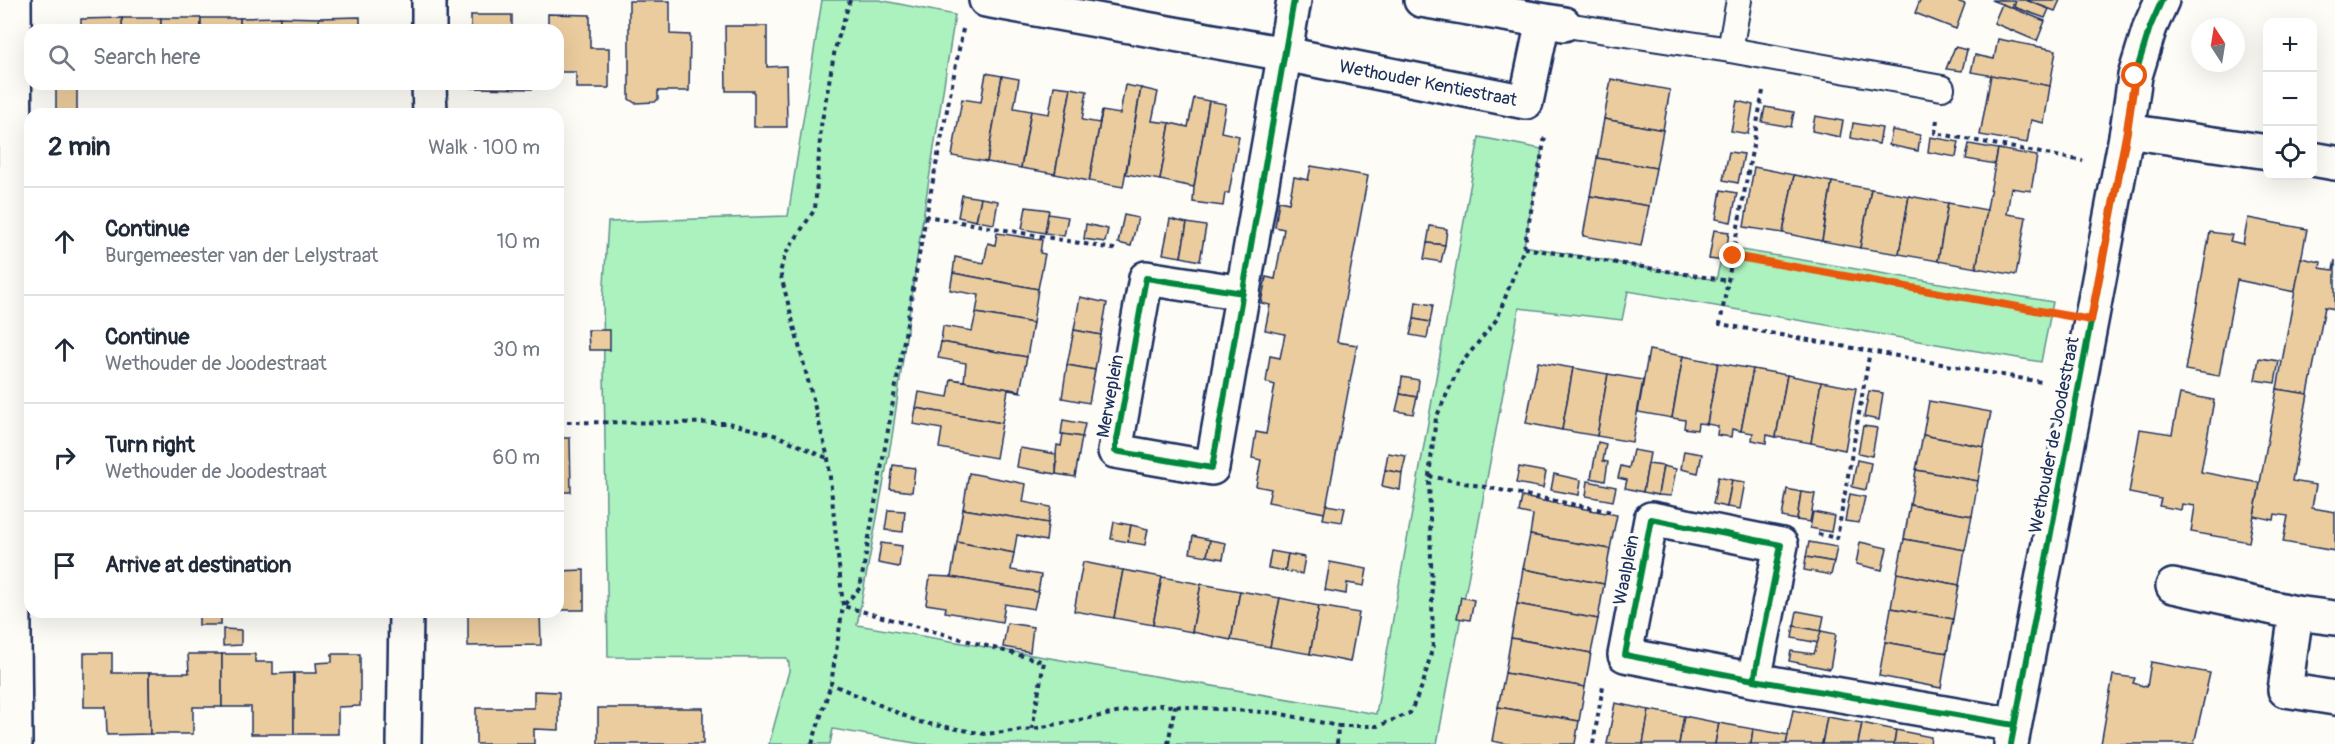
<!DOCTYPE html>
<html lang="en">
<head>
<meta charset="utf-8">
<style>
	body { margin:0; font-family:Pangolin,sans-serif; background:#f6f6f7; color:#1f2937 }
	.controls { position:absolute; right:18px; top:18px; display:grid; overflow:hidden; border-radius:12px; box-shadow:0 6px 24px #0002 }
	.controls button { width:54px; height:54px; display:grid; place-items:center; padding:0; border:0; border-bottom:2px solid #e0e1e3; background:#fff; color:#1f2937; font:30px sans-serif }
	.compass { position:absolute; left:2191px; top:18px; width:54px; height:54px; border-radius:50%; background:#fff; box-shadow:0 6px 24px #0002; rotate:348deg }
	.stop { position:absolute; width:18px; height:18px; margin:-14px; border:4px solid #ea580c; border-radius:50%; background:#fff }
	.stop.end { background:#ea580c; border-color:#fff; box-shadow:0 2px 6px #0008 }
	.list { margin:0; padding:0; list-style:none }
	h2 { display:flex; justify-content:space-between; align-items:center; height:78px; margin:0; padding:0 24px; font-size:26px }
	h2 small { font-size:20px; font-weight:400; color:#747a83 }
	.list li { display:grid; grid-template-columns:39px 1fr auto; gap:18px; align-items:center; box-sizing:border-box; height:108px; padding:0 24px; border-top:2px solid #e0e1e3 }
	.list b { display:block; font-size:22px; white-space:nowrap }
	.list p { margin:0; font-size:20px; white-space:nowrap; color:#747a83 }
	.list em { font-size:20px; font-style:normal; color:#747a83 }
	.icon { flex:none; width:33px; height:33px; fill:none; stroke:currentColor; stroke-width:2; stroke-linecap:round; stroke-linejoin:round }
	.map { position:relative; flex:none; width:2335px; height:744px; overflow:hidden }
	.search { position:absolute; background:#fff; box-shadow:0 6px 24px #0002; left:24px; top:24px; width:540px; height:66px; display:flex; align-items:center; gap:15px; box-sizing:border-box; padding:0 21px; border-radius:18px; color:#747a83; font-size:22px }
	.panel { position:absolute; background:#fff; box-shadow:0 6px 24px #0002; left:24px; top:108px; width:540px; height:510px; border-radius:18px }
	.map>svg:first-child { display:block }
	.green { fill:#abf2be; stroke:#63908e; stroke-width:1.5 }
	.building { fill:#ebcc9e; stroke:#1b2f5e; stroke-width:1.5 }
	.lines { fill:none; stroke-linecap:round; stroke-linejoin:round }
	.service-casing { stroke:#1b2f5e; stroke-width:28 }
	.minor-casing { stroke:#1b2f5e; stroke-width:38 }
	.path { stroke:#1b2f5e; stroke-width:4; stroke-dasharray:4.5 4.5; stroke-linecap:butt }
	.service { stroke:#fdfcf7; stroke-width:24 }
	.minor { stroke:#fdfcf7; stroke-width:33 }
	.cycleway-casing { stroke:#fdfcf7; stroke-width:10 }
	.cycleway { stroke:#00873e; stroke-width:6 }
	.route { stroke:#ea580c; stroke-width:8 }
	.labels { text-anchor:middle; stroke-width:6; stroke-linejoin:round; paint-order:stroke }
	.street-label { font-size:18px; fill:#1b2f5e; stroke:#fdfcf7 }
</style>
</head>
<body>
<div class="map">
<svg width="2335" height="744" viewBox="0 0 2335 744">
	<rect width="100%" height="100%" fill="#fdfcf7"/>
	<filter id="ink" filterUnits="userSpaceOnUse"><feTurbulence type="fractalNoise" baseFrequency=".0167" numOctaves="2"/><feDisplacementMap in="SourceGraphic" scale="12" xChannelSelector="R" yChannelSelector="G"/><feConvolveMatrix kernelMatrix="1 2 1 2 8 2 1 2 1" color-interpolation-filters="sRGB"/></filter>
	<g filter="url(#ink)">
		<path class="green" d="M822 0H879L955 15 921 230 892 437 857 625 1376 714 1479 137 1542 149 1524 246 1716 280 1724 247 2053 302 2041 362 1628 291 1622 320 1519 308 1437 744H921L833 729 830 744H769L789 671V663L786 658 608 657 603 299 608 222 788 216Z"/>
		<g class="building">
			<path d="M1920 0H1954L1965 4 1956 29 1915 13Z"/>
			<path d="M1991 0H2014L2012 8Z"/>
			<path d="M2016 0H2026L2049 9 2045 18 2014 7Z"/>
			<path d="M2026 0H2060L2055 11Z"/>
			<path d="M629 1H670V34L690 35 689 91H658V99L655 102 635 103 629 99Z"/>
			<path d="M2002 4 2045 21 2037 41 1994 23Z"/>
			<path d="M548 14 590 15V48H609V88H576V72H558V30H548Z"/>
			<rect x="471" y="15" width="41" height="15"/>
			<path d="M280 17V30H240V18Z"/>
			<path d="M280 17 319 18V30H280Z"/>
			<path d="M360 17V30H319V18Z"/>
			<rect x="122" y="18" width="39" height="12"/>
			<path d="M122 18V30H81V19Z"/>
			<rect x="161" y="18" width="40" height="12"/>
			<rect x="201" y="18" width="39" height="12"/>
			<path d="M725 26H767V67L786 66 787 127H754V91H726Z"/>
			<path d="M1998 39 2056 50 2050 86 1971 72 1975 55 1994 59Z"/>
			<path d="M1955 47 1967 50 1962 71 1946 69Z"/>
			<path d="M986 73 1002 76 987 162 952 156 962 99 981 102Z"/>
			<path d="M1991 75 2050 86 2044 123 2031 120 2027 143 1980 135Z"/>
			<path d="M1002 76 1019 79 1014 108 1031 111 1021 168 987 162Z"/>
			<path d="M1611 79 1670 90 1663 130 1604 119Z"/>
			<rect x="56" y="84" width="21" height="30"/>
			<path d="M471 84H532V89L471 88Z"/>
			<path d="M1125 85 1141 88 1123 187 1089 181 1102 111 1120 114Z"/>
			<path d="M1054 86 1071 88 1055 174 1021 168 1031 111 1049 114Z"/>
			<path d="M1071 88 1087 91 1082 120 1099 123 1102 111 1089 181 1055 174Z"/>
			<path d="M1141 88 1158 92 1152 121 1170 123 1160 180 1126 174Z"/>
			<path d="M1194 98 1209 101 1194 187 1160 180 1170 123 1188 127Z"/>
			<path d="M1209 101 1226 104 1221 132 1239 136 1229 193H1225L1223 206 1193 202 1194 187Z"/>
			<path d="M1737 101 1753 105 1748 134 1731 131Z"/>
			<path d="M1765 107 1794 112 1791 127 1762 122Z"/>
			<path d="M1815 116 1843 121 1840 137 1812 131Z"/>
			<path d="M1604 119 1663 130 1656 168 1597 158Z"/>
			<path d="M1853 123 1882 128 1879 144 1851 138Z"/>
			<path d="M1892 130 1920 135 1918 151 1889 145Z"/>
			<path d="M1930 137 1959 142 1956 157 1928 152Z"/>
			<path d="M1969 144 1998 149 1995 164 1966 159Z"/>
			<path d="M1998 149 2037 156 2031 191 2011 188 2007 214 2026 217 2016 275 1976 268Z"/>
			<path d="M1729 152 1744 154 1738 183 1723 180Z"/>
			<path d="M1597 158 1656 168 1649 206 1590 196Z"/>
			<path d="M1311 166 1368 176 1337 342 1357 345 1325 513 1268 502 1271 489 1256 486 1261 460 1252 458 1256 432 1266 434 1275 385 1266 382 1270 356 1280 358 1285 334 1265 330 1270 305 1261 303 1266 277 1275 279 1284 229 1275 227 1279 201 1289 203 1294 177 1308 180Z"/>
			<path d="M1754 167 1794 175 1783 233 1744 227Z"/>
			<path d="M1794 175 1832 182 1822 241 1783 233Z"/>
			<path d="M1832 182 1871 189 1860 248 1822 241Z"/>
			<path d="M1871 189 1909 196 1899 254 1860 248Z"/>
			<path d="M1721 190 1737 193 1731 222 1716 219Z"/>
			<path d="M962 195 981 198 976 221 958 217Z"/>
			<path d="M1590 196 1649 206 1641 246 1583 236Z"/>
			<path d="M1909 196 1948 203 1938 261 1899 254Z"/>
			<path d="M981 198 998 201 994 224 976 221Z"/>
			<path d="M1948 203 1987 210 1976 268 1938 261Z"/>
			<path d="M1026 207 1049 210 1045 233 1022 229Z"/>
			<path d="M1048 214 1068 217 1064 236 1045 233Z"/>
			<path d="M1124 215 1138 218 1131 246 1118 243Z"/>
			<path d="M2248 218 2307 229 2295 292 2237 280 2219 376 2185 370 2210 232 2232 235 2230 241 2243 244Z"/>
			<path d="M1170 219 1187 223 1181 257 1163 254Z"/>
			<path d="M1187 223 1206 226 1200 261 1181 257Z"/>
			<path d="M1086 224 1108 229 1105 242 1084 239Z"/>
			<path d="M1430 226 1447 229 1445 245 1427 243Z"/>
			<path d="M1714 230 1729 232 1725 261 1709 259Z"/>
			<path d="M997 233 1042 240 1040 253 1045 254 1038 289 953 273 955 257 984 263 988 243 995 245Z"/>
			<path d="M1427 243 1445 245 1441 262 1424 259Z"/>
			<path d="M2301 258 2321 262 2320 268 2333 270 2335 260V309L2325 307 2308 394 2277 389Z"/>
			<path d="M953 273 1038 289 1033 323 976 313 979 295 950 290Z"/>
			<path d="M1080 297 1107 303 1101 335 1074 330Z"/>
			<path d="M1416 302 1433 305 1430 322 1414 319Z"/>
			<path d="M976 313 1033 323 1027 357 941 342 943 326 972 331Z"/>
			<path d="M1414 319 1430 322 1427 338 1410 335Z"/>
			<path d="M588 330H610V350H589Z"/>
			<path d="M1074 330 1101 335 1095 370 1067 365Z"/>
			<path d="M941 342 1027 357 1020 391 951 379 964 381 966 363 938 358Z"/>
			<path d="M1649 350 1683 356 1672 418 1638 412Z"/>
			<path d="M1683 356 1718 363 1707 424 1698 423 1697 430 1684 428 1685 420 1672 418Z"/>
			<path d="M2259 358 2279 361 2275 383 2255 380Z"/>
			<path d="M1538 362 1573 368 1562 430 1526 423Z"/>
			<path d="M1718 363 1753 369 1741 431 1732 429 1731 437 1717 435 1718 426 1707 424Z"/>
			<path d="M1067 365 1095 370 1089 403 1062 398Z"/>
			<path d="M1573 368 1608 374 1597 436 1562 430Z"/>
			<path d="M1753 369 1787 375 1776 437 1767 435 1766 443 1752 440 1753 433 1741 431Z"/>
			<path d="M1608 374 1643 380 1632 442 1597 436Z"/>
			<path d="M1787 375 1821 382 1811 443 1776 437Z"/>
			<path d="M1402 377 1419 380 1417 397 1400 394Z"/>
			<path d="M951 379 1020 391 1021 392 1008 390 1002 423 916 408 919 392 948 397Z"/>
			<path d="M1821 382 1856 388 1845 450 1811 443Z"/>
			<path d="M2277 389 2308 394 2292 481 2316 485 2312 508 2335 512V551L2283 542 2288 516 2275 514 2274 520 2254 516Z"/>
			<path d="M1869 391 1883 393 1879 420 1864 417Z"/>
			<path d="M1400 394 1417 397 1413 414 1396 411Z"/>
			<path d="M2180 394 2214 400 2201 472 2260 483 2249 542 2191 532 2195 506 2182 504 2181 510 2159 506 2161 499 2129 493 2140 429 2172 434Z"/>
			<path d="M1929 401 1991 412 1984 447 1923 435Z"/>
			<path d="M916 408 1002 423 996 458 939 448 942 429 913 424Z"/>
			<path d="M1063 420 1085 424 1082 437 1061 434Z"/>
			<path d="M1863 426 1877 428 1872 456 1858 453Z"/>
			<path d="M1063 434 1082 437 1075 477 1056 474 1057 463H1055L1057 445 1061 446Z"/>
			<path d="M1923 435 1984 447 1978 481 1916 470Z"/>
			<path d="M558 438H570L571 492H558Z"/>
			<path d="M1598 442 1606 444 1603 461 1608 462 1605 481 1591 478Z"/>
			<path d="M1020 448 1056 454V474L1017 467Z"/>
			<path d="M1633 450 1650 453 1643 492 1625 488 1627 480 1618 478 1621 466 1629 468Z"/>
			<path d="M1684 451 1702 454 1698 473 1681 469Z"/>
			<path d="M1388 453 1406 456 1402 473 1385 470Z"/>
			<path d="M1857 460 1871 463 1866 490 1852 487Z"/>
			<path d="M1648 464 1663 466 1658 495 1643 492Z"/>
			<path d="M893 465 915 468 912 492 890 489Z"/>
			<path d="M1663 466 1676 469 1671 496 1658 495Z"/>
			<path d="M1519 467 1546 472 1543 488 1516 483Z"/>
			<path d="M1385 470 1402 473 1400 490 1382 486Z"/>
			<path d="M1916 470 1978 481 1972 516 1910 505Z"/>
			<path d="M969 473 1026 484 1023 502 1051 507 1048 523 963 509Z"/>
			<path d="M1554 474 1581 480 1579 495 1551 490Z"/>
			<path d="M1718 477 1732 480 1727 507 1713 504Z"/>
			<path d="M1732 480 1745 482 1740 509 1727 507Z"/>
			<path d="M1588 481 1616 487 1613 501 1586 496Z"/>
			<path d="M1787 489 1801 492 1797 520 1782 517Z"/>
			<path d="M1801 492 1815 494 1810 522 1797 520Z"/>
			<path d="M1850 494 1865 497 1859 523 1845 521Z"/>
			<path d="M1522 497 1617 515 1610 549 1530 535 1533 515 1519 512Z"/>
			<path d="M1326 505 1345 508 1342 522 1323 519Z"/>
			<path d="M1910 505 1972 516 1965 550 1904 539Z"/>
			<path d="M963 509 1048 523 1046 541 1017 535 1014 553 957 542Z"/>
			<path d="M888 510 905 511 903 532 885 530Z"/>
			<path d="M1813 512 1834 516 1831 532 1810 528Z"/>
			<path d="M1114 522 1131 525 1128 542 1111 539Z"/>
			<path d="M1131 525 1148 529 1145 545 1128 542Z"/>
			<path d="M1530 535 1610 549 1604 584 1523 569Z"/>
			<path d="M1193 536 1210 540 1207 556 1190 553Z"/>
			<path d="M1904 539 1965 550 1959 585 1897 573Z"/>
			<path d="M1210 540 1226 543 1223 559 1207 556Z"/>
			<path d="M957 542 1014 553 1011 570 1041 575 1038 592 951 577Z"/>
			<path d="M1809 542 1837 547 1834 562 1806 557Z"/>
			<path d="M1860 542 1887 548 1882 570 1856 564Z"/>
			<path d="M881 543 902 546 899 567 878 563Z"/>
			<path d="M1271 551 1288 554 1285 571 1268 568Z"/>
			<path d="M1288 554 1305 557 1302 574 1285 571Z"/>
			<path d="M1806 557 1834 562 1831 575 1804 570Z"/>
			<path d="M1083 562 1123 570 1114 618 1074 611Z"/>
			<path d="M1330 562 1367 569 1364 586 1347 583 1346 594 1325 590Z"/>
			<path d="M1523 569 1604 584 1598 619 1517 604Z"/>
			<path d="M584 570V610H558V571Z"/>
			<path d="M1123 570 1162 577 1153 625 1114 618Z"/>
			<path d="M1897 573 1959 585 1953 619 1891 608Z"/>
			<path d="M930 576 951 577 1038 592 1034 609 1005 604 1002 622 945 612 946 607 926 604Z"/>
			<path d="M1162 577 1201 584 1192 632 1153 625Z"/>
			<path d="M1201 584 1240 591 1231 640 1192 632Z"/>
			<path d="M1240 591 1280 598 1270 647 1231 640Z"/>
			<path d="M1461 597 1474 600 1470 620 1457 618Z"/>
			<path d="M1280 598 1319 606 1310 654 1270 647Z"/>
			<path d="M1517 604 1598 619 1591 653 1511 638Z"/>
			<path d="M1319 606 1359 613 1350 662 1310 654Z"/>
			<path d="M1891 608 1953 619 1947 653 1885 642Z"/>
			<path d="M1797 611 1824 616 1821 631 1794 626Z"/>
			<rect x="199" y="612" width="22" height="13"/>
			<path d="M468 612H540L541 645 468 646Z"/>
			<path d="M1007 623 1033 627 1030 652 1003 647Z"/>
			<path d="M1794 626 1821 631 1819 643 1792 638Z"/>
			<path d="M223 629 241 630V645L223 646Z"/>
			<path d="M1821 631 1836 634 1830 669 1789 661 1791 651 1814 654Z"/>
			<path d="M1511 638 1591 653 1585 687 1505 673Z"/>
			<path d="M1885 642 1947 653 1941 688 1879 676Z"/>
			<path d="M84 653H112V673H149L150 734 107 735 106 707H84Z"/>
			<path d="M188 654H222V707H193V734H150L149 673H189Z"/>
			<path d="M222 654H255V662H273V674L294 673V734H251V707H222Z"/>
			<path d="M332 654H360V706L338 707V734H294V673H317L316 663 332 662Z"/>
			<path d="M2151 662 2210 673 2194 744H2101L2113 675 2135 678 2133 683 2147 687Z"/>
			<path d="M1505 673 1585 687 1579 721 1498 707Z"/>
			<path d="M534 691 559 692V730L534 729V744H476V708H534Z"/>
			<path d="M1615 703 1649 710 1643 744H1607Z"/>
			<path d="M1498 707 1579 721 1575 744H1507L1492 741Z"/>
			<rect x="598" y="708" width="105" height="36"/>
			<path d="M1649 710 1684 716 1679 744H1643Z"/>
			<path d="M1793 710 1827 717 1822 744H1786Z"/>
			<path d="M1684 716 1719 723 1715 744H1679Z"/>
			<path d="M1827 717 1862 723 1858 744H1822Z"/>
			<path d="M1719 723 1753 729 1751 744H1715Z"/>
			<path d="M1862 723 1896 730 1894 744H1858Z"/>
			<path d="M1753 729 1788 735 1786 744H1751Z"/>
			<path d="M1896 730 1931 737 1930 744H1894Z"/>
		</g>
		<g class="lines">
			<g class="service-casing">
				<g id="service">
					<path d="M1566 25 1730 50 1739 0"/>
					<path d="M1730 50 1942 88"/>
				</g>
			</g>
			<g class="minor-casing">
				<g id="minor">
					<path d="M14 0 15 174 12 418 15 744"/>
					<path d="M429 0V30"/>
					<path d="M986 0 1285 54 1526 102 1543 21"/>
					<path d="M1421 0 1564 24"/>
					<path d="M429 84 430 114"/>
					<path d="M2127 131 2268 152"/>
					<path d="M2312 159 2335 163"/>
					<path d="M1243 293 1146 278 1115 451 1212 468 1294 0"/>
					<path d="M2173 586 2296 613 2335 618"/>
					<path d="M2296 613 2285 690 2335 698"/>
					<path d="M1754 680 1625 655 1651 519 1781 545 1754 680 2014 725"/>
					<path d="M404 744 406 612"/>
					<path d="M2011 744 2127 131 2135 76 2150 27 2162 0"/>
				</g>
			</g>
			<g class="path">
				<path d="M850 0 835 49 821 126 815 209 786 253 780 272 828 458 843 606 831 684 919 722 985 734 1032 729 1158 705 1277 713 1338 726"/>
				<path d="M963 29 926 216 1119 250"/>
				<path d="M1763 91 1720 324 2041 382"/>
				<path d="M1937 120 1935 133 2083 161"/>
				<path d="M926 216 860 588 843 606 1044 662 1032 729"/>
				<path d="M1524 248 1729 281"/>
				<path d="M1733 256 2054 314"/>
				<path d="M558 422 728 423 778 436 827 458"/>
				<path d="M1429 476 1612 512"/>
				<path d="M1818 534 1837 538 1870 351"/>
				<path d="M812 744 831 684"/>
				<path d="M1168 744 1175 705"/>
				<path d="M1337 744 1338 726H1378L1410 713 1423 684 1433 645 1429 476 1436 418 1460 365 1497 319 1524 248 1545 137"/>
				<path d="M1593 744 1603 686"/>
			</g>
			<use href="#service" class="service"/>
			<use href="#minor" class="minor"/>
			<g class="cycleway-casing">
				<g id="cycleway">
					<path d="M1243 293 1146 278 1115 451 1212 468 1294 0"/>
					<path d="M1754 680 1625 655 1651 519 1781 545 1754 680 2014 725"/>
					<path d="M2011 744 2127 131 2135 76 2150 27 2162 0"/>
				</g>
			</g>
			<use href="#cycleway" class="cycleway"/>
		</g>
	</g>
	<g class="lines" filter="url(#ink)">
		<path class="route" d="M1733 256 2091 320 2127 131 2135 76"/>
	</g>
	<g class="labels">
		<g class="street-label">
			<text transform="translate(1428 83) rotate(11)" y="6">Wethouder Kentiestraat</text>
			<text transform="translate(1110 396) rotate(-80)" y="6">Merweplein</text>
			<text transform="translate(2054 435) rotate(-79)" y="6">Wethouder de Joodestraat</text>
			<text transform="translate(1626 570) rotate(-79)" y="6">Waalplein</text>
		</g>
	</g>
</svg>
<div class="controls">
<button>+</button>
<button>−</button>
<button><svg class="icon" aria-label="locate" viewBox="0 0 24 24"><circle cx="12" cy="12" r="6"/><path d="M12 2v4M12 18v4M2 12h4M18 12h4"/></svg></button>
</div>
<svg class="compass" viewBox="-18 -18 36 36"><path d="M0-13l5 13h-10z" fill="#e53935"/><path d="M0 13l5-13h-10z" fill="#747a83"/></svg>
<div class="stop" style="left:2135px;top:76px"></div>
<div class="stop end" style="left:1733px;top:256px"></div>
<div class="search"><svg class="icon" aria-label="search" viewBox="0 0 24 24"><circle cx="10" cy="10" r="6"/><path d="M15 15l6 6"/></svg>Search here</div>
<section class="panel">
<h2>2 min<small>Walk · 100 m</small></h2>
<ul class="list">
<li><svg class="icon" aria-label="ahead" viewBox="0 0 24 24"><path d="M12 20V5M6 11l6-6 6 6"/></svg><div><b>Continue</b><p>Burgemeester van der Lelystraat</p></div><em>10 m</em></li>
<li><svg class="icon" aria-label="ahead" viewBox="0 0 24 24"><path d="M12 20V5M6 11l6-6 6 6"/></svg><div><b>Continue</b><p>Wethouder de Joodestraat</p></div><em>30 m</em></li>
<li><svg class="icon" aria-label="right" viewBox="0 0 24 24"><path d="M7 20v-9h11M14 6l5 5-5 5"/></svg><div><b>Turn right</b><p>Wethouder de Joodestraat</p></div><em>60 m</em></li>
<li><svg class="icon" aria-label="arrive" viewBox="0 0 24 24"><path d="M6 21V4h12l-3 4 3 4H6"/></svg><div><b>Arrive at destination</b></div></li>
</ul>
</section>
</div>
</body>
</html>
